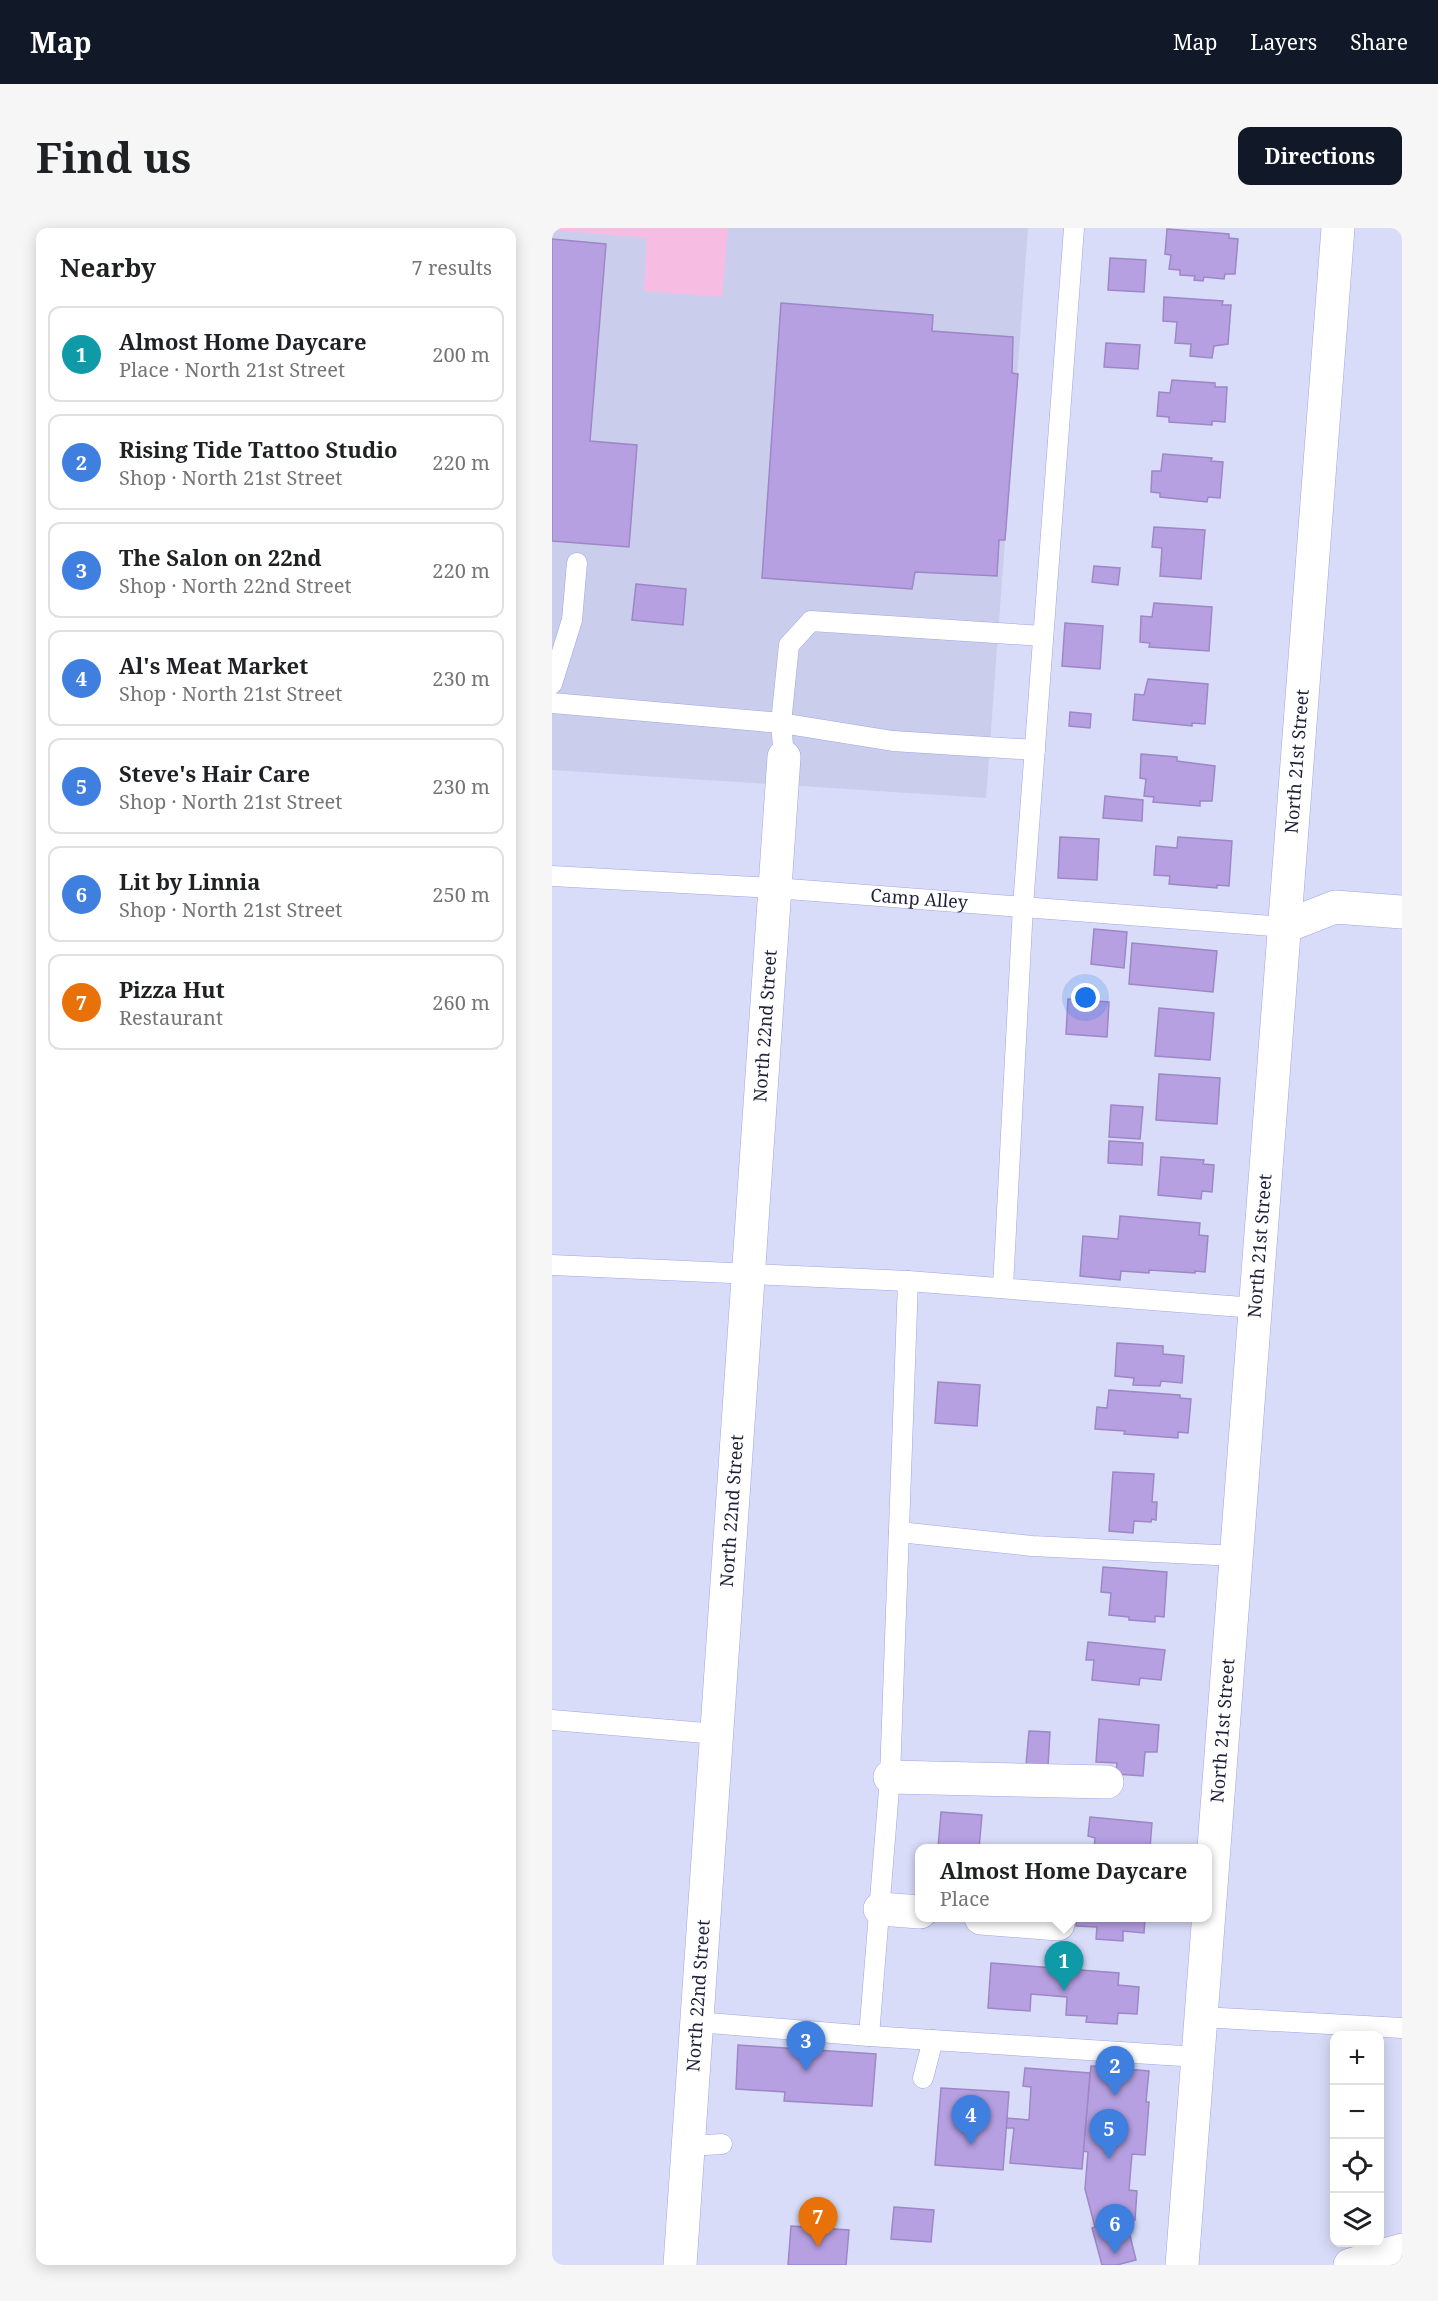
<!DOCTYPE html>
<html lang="en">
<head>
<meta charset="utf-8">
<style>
	body { margin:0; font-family:"Noto Serif",serif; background:#f6f6f6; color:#202124 }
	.controls { position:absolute; right:18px; bottom:18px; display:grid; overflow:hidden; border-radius:12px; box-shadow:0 3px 15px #0003 }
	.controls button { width:54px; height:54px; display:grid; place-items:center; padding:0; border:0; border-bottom:2px solid #e0e0e0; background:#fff; color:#202124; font:30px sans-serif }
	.you { position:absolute; left:534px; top:770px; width:21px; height:21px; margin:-15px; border:4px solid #fff; border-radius:50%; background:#1a73e8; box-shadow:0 0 0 9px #1a73e833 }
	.badge { display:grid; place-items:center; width:39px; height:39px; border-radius:50%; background:#111827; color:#fff; font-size:20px; font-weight:700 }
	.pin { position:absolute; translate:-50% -50px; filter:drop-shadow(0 2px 3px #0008) }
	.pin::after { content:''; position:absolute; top:32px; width:21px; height:18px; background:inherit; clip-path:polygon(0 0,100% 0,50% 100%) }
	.popup { position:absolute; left:363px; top:1616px; width:297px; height:78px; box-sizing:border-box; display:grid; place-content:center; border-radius:12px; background:#fff; filter:drop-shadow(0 2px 4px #0005); font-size:20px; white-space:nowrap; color:#757577 }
	.popup b { font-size:22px; color:#202124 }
	.popup::after { content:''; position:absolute; left:50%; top:100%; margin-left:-12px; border:12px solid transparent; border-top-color:#fff }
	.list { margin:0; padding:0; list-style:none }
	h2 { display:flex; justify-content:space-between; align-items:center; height:78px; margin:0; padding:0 24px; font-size:26px }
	h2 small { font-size:20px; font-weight:400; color:#757577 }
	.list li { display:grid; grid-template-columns:39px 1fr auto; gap:18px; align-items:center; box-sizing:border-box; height:96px; margin:0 12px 12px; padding:0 12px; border:2px solid #e0e0e0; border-radius:12px }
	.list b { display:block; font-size:22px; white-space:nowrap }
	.list p { margin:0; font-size:20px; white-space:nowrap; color:#757577 }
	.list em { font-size:20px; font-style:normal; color:#757577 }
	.icon { flex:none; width:33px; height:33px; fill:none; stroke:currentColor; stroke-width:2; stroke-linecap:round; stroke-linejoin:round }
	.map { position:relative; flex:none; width:850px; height:2037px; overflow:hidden; border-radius:12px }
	header { display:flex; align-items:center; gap:36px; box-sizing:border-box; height:84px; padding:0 30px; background:#111827; color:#fff }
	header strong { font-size:28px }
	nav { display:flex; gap:33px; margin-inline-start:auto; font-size:21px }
	.intro { display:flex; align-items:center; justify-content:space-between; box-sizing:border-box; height:144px; padding:0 36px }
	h1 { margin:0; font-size:42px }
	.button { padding:15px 27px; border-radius:12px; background:#111827; color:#fff; font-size:21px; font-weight:700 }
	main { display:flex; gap:36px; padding:0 36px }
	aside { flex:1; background:#fff; border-radius:12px; box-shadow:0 3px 15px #0003 }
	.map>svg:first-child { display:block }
	.built { fill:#caceec }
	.green { fill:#f6bce2 }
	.building { fill:#b6a0e2; stroke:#9d87c7; stroke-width:1.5 }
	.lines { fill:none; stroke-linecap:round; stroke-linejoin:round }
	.service-casing { stroke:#9fa5e8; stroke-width:21 }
	.minor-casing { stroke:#9fa5e8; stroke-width:34 }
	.secondary-casing { stroke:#9fa5e8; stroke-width:34 }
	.service { stroke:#fff; stroke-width:20 }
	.minor { stroke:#fff; stroke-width:33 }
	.secondary { stroke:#fff; stroke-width:33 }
	.labels { text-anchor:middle; stroke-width:5; stroke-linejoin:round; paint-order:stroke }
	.street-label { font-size:18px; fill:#1f213b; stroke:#fff }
</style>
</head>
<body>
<header>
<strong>Map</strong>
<nav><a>Map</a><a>Layers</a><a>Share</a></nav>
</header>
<div class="intro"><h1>Find us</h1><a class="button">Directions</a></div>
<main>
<aside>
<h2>Nearby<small>7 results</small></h2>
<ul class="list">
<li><span class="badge" style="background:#0f9aa8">1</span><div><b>Almost Home Daycare</b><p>Place · North 21st Street</p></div><em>200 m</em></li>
<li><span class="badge" style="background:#3f7fe0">2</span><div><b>Rising Tide Tattoo Studio</b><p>Shop · North 21st Street</p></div><em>220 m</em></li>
<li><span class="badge" style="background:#3f7fe0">3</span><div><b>The Salon on 22nd</b><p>Shop · North 22nd Street</p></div><em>220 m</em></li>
<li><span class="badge" style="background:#3f7fe0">4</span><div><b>Al's Meat Market</b><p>Shop · North 21st Street</p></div><em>230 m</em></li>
<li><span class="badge" style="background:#3f7fe0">5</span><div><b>Steve's Hair Care</b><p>Shop · North 21st Street</p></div><em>230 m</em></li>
<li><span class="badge" style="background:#3f7fe0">6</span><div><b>Lit by Linnia</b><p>Shop · North 21st Street</p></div><em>250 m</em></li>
<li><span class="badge" style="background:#e8710a">7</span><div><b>Pizza Hut</b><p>Restaurant</p></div><em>260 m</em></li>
</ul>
</aside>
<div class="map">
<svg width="850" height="2037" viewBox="0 0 850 2037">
	<rect width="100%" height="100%" fill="#d8dcf8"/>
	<path class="built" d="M0 0H476L434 570 0 542Z"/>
	<path class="green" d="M0 0H176L170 69 92 63 95 10 0 2Z"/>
	<g class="building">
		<path d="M615 1 677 6V10L686 11 683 46H673L672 51 652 49 651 53 642 52 643 48 628 47V42L617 41 619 27 613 26Z"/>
		<path d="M0 11 54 16 38 213 85 217 77 319 0 313Z"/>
		<path d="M558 30 594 32 592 64 556 62Z"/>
		<path d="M612 69 671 73 670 77H679L676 116 662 118 660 130 638 128 639 116 623 115 625 94 611 93Z"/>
		<path d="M229 75 381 87 380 103 461 109 460 145 466 146 453 312H447L445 348 363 344 360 361 210 350Z"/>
		<path d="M554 115 588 117 586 141 552 139Z"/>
		<path d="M620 152 663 155V159H675L673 194 660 193V197L617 194V189L605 188 607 164 618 165Z"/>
		<path d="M611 226 660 230 659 233 671 234 668 270 656 269 655 274 608 269V265L599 264 600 243H609Z"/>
		<path d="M602 299 653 302 649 351 608 348 610 320 600 319Z"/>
		<path d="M542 338 568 340 566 357 540 354Z"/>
		<path d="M84 356 134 361 131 397 80 392Z"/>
		<path d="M602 375 660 379 657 423 597 419 598 415 588 414 589 388 600 389Z"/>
		<path d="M513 395 551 398 548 441 510 438Z"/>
		<path d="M596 451 656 456 653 496 640 495V498L581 492 583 466 592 467Z"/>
		<path d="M518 484 539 486 538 500 517 498Z"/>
		<path d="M589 526 625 529V533L663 538 660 573H648V578L601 574 602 569 592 568 594 551 588 550Z"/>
		<path d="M553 568 591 572 590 593 551 590Z"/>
		<path d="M508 609 547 611 545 652 506 650Z"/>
		<path d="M626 609 680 613 677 658 665 657V660L617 656 618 648 602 647 604 618 625 620Z"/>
		<path d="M542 701 575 704 572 740 539 736Z"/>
		<path d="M580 715 665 723 661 764 577 756Z"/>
		<path d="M516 771 557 774 555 809 514 806Z"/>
		<path d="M607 780 662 785 658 832 603 828Z"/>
		<path d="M607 846 668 850 665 896 604 892Z"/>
		<path d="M559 877 591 879 588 911 557 909Z"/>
		<path d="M557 913 591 915 590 937 556 935Z"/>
		<path d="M609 929 652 932 651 936 662 937 660 964 650 963 649 971 606 967Z"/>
		<path d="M568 988 648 995 647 1007 656 1008 653 1044 643 1043V1045L597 1042V1045L569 1043 568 1052 528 1048 531 1008 566 1011Z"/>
		<path d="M565 1115 611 1118V1126L632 1128 630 1155 609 1153 608 1158 581 1157 582 1150 563 1148Z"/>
		<path d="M386 1154 428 1157 425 1198 383 1195Z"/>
		<path d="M557 1162 628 1167V1170L639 1171 636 1205 626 1204V1210L572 1206 573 1203 543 1201 545 1179 555 1180Z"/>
		<path d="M561 1244 602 1246 600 1274H605L604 1292 600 1291 599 1294 582 1293 581 1305 557 1303Z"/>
		<path d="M551 1339 615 1344 612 1389 603 1388V1394L577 1392V1389L557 1387 559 1365 549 1364Z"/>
		<path d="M536 1414 613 1422 609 1452 588 1450 587 1457 540 1452 542 1432H534Z"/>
		<path d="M547 1491 607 1497 605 1524H593L591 1548 564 1546 565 1535 544 1534Z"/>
		<path d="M477 1503 498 1504 496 1539 474 1537Z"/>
		<path d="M389 1584 430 1587 427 1620H386Z"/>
		<path d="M538 1589 600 1595 598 1620H542L543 1610 536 1608Z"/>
		<path d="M525 1690H593L592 1705 571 1703V1713L544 1711 545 1699 524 1698Z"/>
		<path d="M439 1735 567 1745 566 1757 587 1759 585 1786 566 1785 565 1796 534 1794 535 1788 514 1787 515 1769 479 1766 478 1783 436 1780Z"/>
		<path d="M186 1817 324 1826 320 1878 232 1873 233 1864 184 1861Z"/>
		<path d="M539 1838 597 1843 594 1874H597L593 1927 580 1926 577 1962 585 1963 583 1992 574 1991 584 2032 565 2037H550L540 2000 543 1999 533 1961 536 1924 531 1923Z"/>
		<path d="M473 1840 538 1845 530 1941 458 1935 462 1900H454L455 1890 477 1892 479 1859 471 1858Z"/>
		<path d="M389 1860 457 1864 451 1942 383 1937Z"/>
		<path d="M342 1979 382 1982 379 2014 339 2011Z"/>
		<path d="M239 1998 297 2002 294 2037H236Z"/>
	</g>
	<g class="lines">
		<g class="service-casing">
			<g id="service">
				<path d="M0 456 20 392 25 335"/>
				<path d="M0 475 229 495 341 513 483 522"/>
				<path d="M232 529 229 495 237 417 259 393 491 408"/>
				<path id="s1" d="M0 648 223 660 732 699"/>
				<path d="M0 1037 356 1053 703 1080"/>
				<path d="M356 1053 338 1549 317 1808 646 1829"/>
				<path d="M451 1059 471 678 522 0"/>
				<path d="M347 1304 480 1318 685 1328"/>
				<path d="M0 1492 165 1506"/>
				<path d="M649 1789 850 1800"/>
				<path d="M145 1794 317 1808"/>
				<path d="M371 1850 381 1812"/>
				<path d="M136 1918 170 1916"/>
			</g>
		</g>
		<g class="minor-casing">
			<g id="minor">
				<path d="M732 699 783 679 850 684"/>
				<path d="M338 1549 555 1554"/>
				<path d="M328 1681 368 1684"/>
				<path d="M429 1690 506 1696"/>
				<path id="s2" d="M128 2037 232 529"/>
			</g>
		</g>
		<g class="secondary-casing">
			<g id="secondary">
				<path id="s3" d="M630 2037 786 0"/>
				<path d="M798 2037 850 2022"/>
			</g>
		</g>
		<use href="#service" class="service"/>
		<use href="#minor" class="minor"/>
		<use href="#secondary" class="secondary"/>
	</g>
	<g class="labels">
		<g class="street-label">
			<text dy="6" stroke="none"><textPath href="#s3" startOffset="1508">North 21st Street</textPath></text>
			<text dy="6" stroke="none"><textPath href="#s1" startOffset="368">Camp Alley</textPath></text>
			<text dy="6" stroke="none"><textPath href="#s2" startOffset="1242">North 22nd Street</textPath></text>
			<text dy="6" stroke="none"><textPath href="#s3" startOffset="1022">North 21st Street</textPath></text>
			<text dy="6" stroke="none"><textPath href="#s2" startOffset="756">North 22nd Street</textPath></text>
			<text dy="6" stroke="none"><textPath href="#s3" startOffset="536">North 21st Street</textPath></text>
			<text dy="6" stroke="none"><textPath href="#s2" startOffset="270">North 22nd Street</textPath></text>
		</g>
	</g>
</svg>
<div class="controls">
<button>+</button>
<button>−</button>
<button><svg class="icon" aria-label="locate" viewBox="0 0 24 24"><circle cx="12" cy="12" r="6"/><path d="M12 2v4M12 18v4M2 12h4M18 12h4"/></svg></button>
<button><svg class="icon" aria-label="layers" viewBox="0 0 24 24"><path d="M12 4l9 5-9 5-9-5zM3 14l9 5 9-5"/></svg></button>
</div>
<div class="you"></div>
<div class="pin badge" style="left:512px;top:1763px;background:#0f9aa8">1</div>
<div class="popup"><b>Almost Home Daycare</b>Place</div>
<div class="pin badge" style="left:563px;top:1868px;background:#3f7fe0">2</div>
<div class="pin badge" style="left:254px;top:1843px;background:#3f7fe0">3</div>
<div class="pin badge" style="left:419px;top:1917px;background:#3f7fe0">4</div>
<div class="pin badge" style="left:557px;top:1931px;background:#3f7fe0">5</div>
<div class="pin badge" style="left:563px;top:2026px;background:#3f7fe0">6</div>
<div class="pin badge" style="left:266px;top:2019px;background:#e8710a">7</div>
</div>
</main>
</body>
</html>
